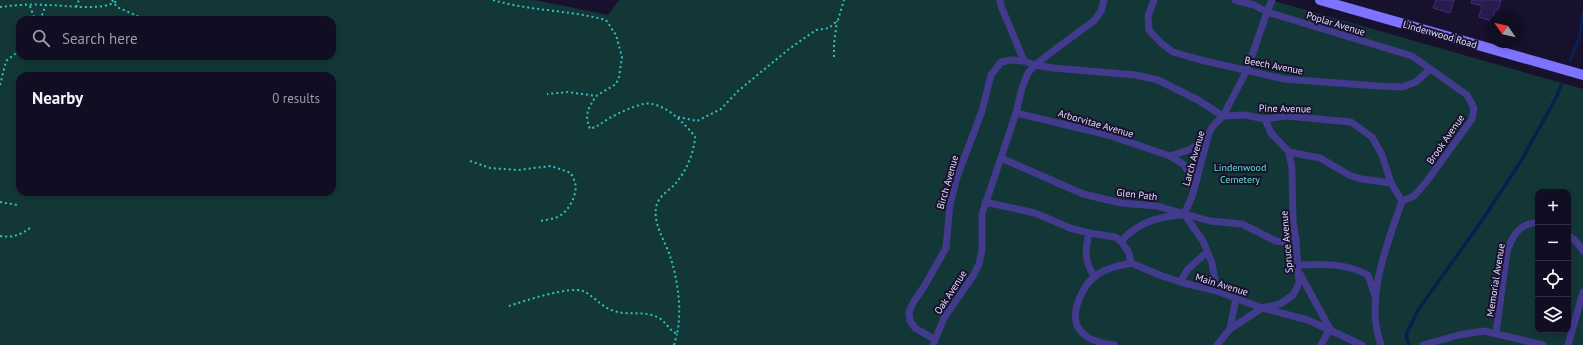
<!DOCTYPE html>
<html lang="en">
<head>
<meta charset="utf-8">
<style>
	body { margin:0; font-family:"PT Sans",sans-serif; background:#1a162a; color:#f1f3f6 }
	.controls { position:absolute; right:12px; bottom:12px; display:grid; overflow:hidden; border-radius:8px; box-shadow:0 2px 6px #0003 }
	.controls button { width:36px; height:36px; display:grid; place-items:center; padding:0; border:0; border-bottom:1px solid #302d40; background:#110d22; color:#f1f3f6; font:20px sans-serif }
	.compass { position:absolute; left:1487px; top:12px; width:36px; height:36px; border-radius:50%; background:#110d22; box-shadow:0 2px 6px #0003; rotate:304deg }
	.list { margin:0; padding:0; list-style:none }
	h2 { display:flex; justify-content:space-between; align-items:center; height:52px; margin:0; padding:0 16px; font-size:17px }
	h2 small { font-size:13px; font-weight:400; color:#9c9ca5 }
	.icon { flex:none; width:22px; height:22px; fill:none; stroke:currentColor; stroke-width:2; stroke-linecap:round; stroke-linejoin:round }
	.map { position:relative; flex:none; width:1583px; height:345px; overflow:hidden }
	.search { position:absolute; background:#110d22; box-shadow:0 2px 6px #0003; left:16px; top:16px; width:320px; height:44px; display:flex; align-items:center; gap:10px; box-sizing:border-box; padding:0 14px; border-radius:12px; color:#9c9ca5; font-size:15px }
	.panel { position:absolute; background:#110d22; box-shadow:0 2px 6px #0003; left:16px; top:72px; width:320px; height:124px; border-radius:12px }
	.map>svg:first-child { display:block }
	.green { fill:#133737; fill-rule:evenodd }
	.lines { fill:none; stroke-linecap:round; stroke-linejoin:round }
	.stream { stroke:#091f4d; stroke-width:3.5 }
	.building { fill:#281c4f; stroke:#402d7b }
	.path { stroke:#2cc3c1; stroke-width:2; stroke-dasharray:2 3; stroke-linecap:butt }
	.lane { stroke:#413a8d; stroke-width:7 }
	.secondary { stroke:#7e73ff; stroke-width:10 }
	.labels { text-anchor:middle; stroke-width:4; stroke-linejoin:round; paint-order:stroke }
	.street-label { font-size:10px; fill:#e2dcff; stroke:#17112d }
	.park-label { font-size:10px; fill:#62e5cb; stroke:#17112d }
</style>
</head>
<body>
<div class="map">
<svg width="1583" height="345" viewBox="0 0 1583 345">
	<rect width="100%" height="100%" fill="#17112d"/>
	<path class="green" d="M0 0H535L608 15 619 0H1271L1583 89V345H0ZM20 20H332V56H20ZM20 76H332V192H20ZM1538 192H1568V330H1538Z"/>
	<g class="lines">
		<g class="stream">
			<path d="M1570 60 1579 39 1583 13"/>
			<path d="M1409 345 1406 335 1418 310 1481 222 1521 161 1557 96 1561 85"/>
		</g>
	</g>
	<g class="building">
		<path d="M1436 0H1454L1450 13 1433 8Z"/>
		<path d="M1472 0H1501L1498 10H1495L1492 21 1479 17 1482 6 1471 3Z"/>
	</g>
	<g class="lines">
		<g class="path">
			<path d="M112 0 117 7 146 20"/>
			<path d="M493 0C530 11 569 10 606 20L616 35 622 57 619 77 616 84 596 96 568 92 547 94"/>
			<path d="M30 6 35 20"/>
			<path d="M0 7C15 5 31 4 47 5 64 5 105 12 118 0"/>
			<path d="M76 7 79 0"/>
			<path d="M40 20 46 5"/>
			<path d="M834 57V44L837 21"/>
			<path d="M0 85 6 61 20 50"/>
			<path d="M678 117 697 121 721 109 738 91 789 49 816 30 829 28 838 20 844 0"/>
			<path d="M470 161 490 168 518 170 551 166 571 173C572 176 574 179 575 182 578 193 570 209 561 215 555 219 546 220 539 221"/>
			<path d="M0 202 17 205"/>
			<path d="M0 236C13 238 20 235 30 228"/>
			<path d="M509 306C524 301 569 286 583 291 593 295 601 307 614 311 629 316 645 310 659 318 666 322 669 330 677 334 682 310 678 282 671 259 666 242 651 222 657 204 660 195 670 190 675 184 686 172 694 153 695 137 685 123 662 100 643 104 632 107 618 113 608 119 602 123 598 126 590 129 584 114 588 109 596 96"/>
			<path d="M674 345 677 334"/>
		</g>
		<g class="lane">
			<path d="M1000 0 1001 6 1024 61 1035 65 1053 68 1136 75 1158 80 1198 100 1223 116 1245 115 1265 119 1286 116 1351 122 1372 137 1382 155 1391 183 1402 201C1387 245 1364 299 1381 345"/>
			<path d="M1154 0 1148 16 1149 30 1161 43 1173 52 1201 60 1284 79 1378 86 1402 87 1416 82 1430 69"/>
			<path d="M1235 0 1254 5 1267 12 1412 56 1467 95 1474 108 1472 119 1427 181 1414 196 1402 201"/>
			<path d="M1016 113 1108 135 1170 156 1183 164 1196 182"/>
			<path d="M1265 119 1271 133 1289 152 1320 158 1349 175 1361 179 1391 183"/>
			<path d="M1170 156 1191 149 1207 138"/>
			<path d="M1001 158 1083 194 1121 203 1157 206 1210 221 1242 224 1276 241 1284 242 1296 240"/>
			<path d="M985 202 1035 213 1070 228 1089 233 1115 237 1121 241 1129 253 1131 263"/>
			<path d="M1184 214 1192 197 1209 133 1213 126 1223 116 1247 70 1267 12 1272 0"/>
			<path d="M1184 214 1203 241 1212 263 1217 291"/>
			<path d="M1089 233C1085 250 1084 262 1095 277"/>
			<path d="M1568 235 1576 241 1583 251"/>
			<path d="M1121 241C1138 223 1156 217 1180 215"/>
			<path d="M1131 263 1162 276 1184 283 1217 291 1262 308 1308 320 1362 345"/>
			<path d="M1298 265C1322 264 1346 263 1368 275L1375 296"/>
			<path d="M1300 274 1330 329"/>
			<path d="M1180 282 1188 269 1207 252"/>
			<path d="M1230 329 1262 308 1280 304 1293 295 1299 283 1296 240 1293 221 1292 168 1289 152"/>
			<path d="M1496 333 1507 252C1512 236 1520 222 1538 223"/>
			<path d="M934 339 915 328 910 321 909 312 913 303 925 285 946 248 950 204 957 177 982 111 991 75 1001 62 1010 60 1024 61"/>
			<path d="M933 345 944 318 973 276 979 264 982 250V214L1016 113 1022 88 1028 73 1035 65 1053 51 1095 20 1101 11 1104 0"/>
			<path d="M1114 345C1085 341 1066 329 1080 297 1083 290 1086 284 1092 279 1102 269 1117 266 1131 263"/>
			<path d="M1217 345 1230 329 1236 298"/>
			<path d="M1321 345 1330 329"/>
			<path d="M1423 345 1459 335 1484 331 1543 345"/>
			<path d="M1568 345 1583 292"/>
		</g>
		<path class="secondary" d="M1320 0 1583 75"/>
	</g>
	<g class="labels">
		<g class="street-label">
			<text transform="translate(1336 23) rotate(17)" y="4">Poplar Avenue</text>
			<text transform="translate(1440 34) rotate(16)" y="4">Lindenwood Road</text>
			<text transform="translate(1274 65) rotate(11)" y="4">Beech Avenue</text>
			<text transform="translate(1285 108) rotate(1)" y="4">Pine Avenue</text>
			<text transform="translate(1096 123) rotate(16)" y="4">Arborvitae Avenue</text>
			<text transform="translate(1445 139) rotate(-55)" y="4">Brook Avenue</text>
			<text transform="translate(1193 158) rotate(-74)" y="4">Larch Avenue</text>
			<text transform="translate(947 182) rotate(-74)" y="4">Birch Avenue</text>
			<text transform="translate(1137 194) rotate(7)" y="4">Glen Path</text>
			<text transform="translate(1286 242) rotate(-95)" y="4">Spruce Avenue</text>
			<text transform="translate(1495 280) rotate(-81)" y="4">Memorial Avenue</text>
			<text transform="translate(1222 284) rotate(17)" y="4">Main Avenue</text>
			<text transform="translate(950 292) rotate(-57)" y="4">Oak Avenue</text>
		</g>
		<g class="park-label">
			<text x="1240" y="171">Lindenwood<tspan x="1240" dy="12">Cemetery</tspan></text>
		</g>
	</g>
</svg>
<div class="controls">
<button>+</button>
<button>−</button>
<button><svg class="icon" aria-label="locate" viewBox="0 0 24 24"><circle cx="12" cy="12" r="6"/><path d="M12 2v4M12 18v4M2 12h4M18 12h4"/></svg></button>
<button><svg class="icon" aria-label="layers" viewBox="0 0 24 24"><path d="M12 4l9 5-9 5-9-5zM3 14l9 5 9-5"/></svg></button>
</div>
<svg class="compass" viewBox="-18 -18 36 36"><path d="M0-13l5 13h-10z" fill="#e53935"/><path d="M0 13l5-13h-10z" fill="#9c9ca5"/></svg>
<div class="search"><svg class="icon" aria-label="search" viewBox="0 0 24 24"><circle cx="10" cy="10" r="6"/><path d="M15 15l6 6"/></svg>Search here</div>
<section class="panel">
<h2>Nearby<small>0 results</small></h2>
<ul class="list">
</ul>
</section>
</div>
</body>
</html>
